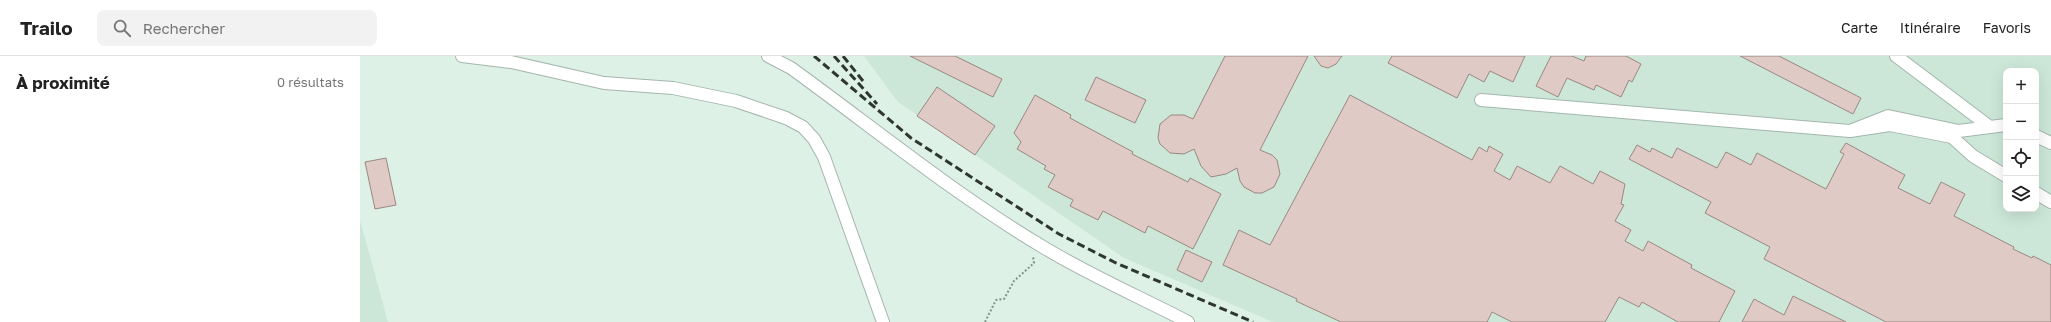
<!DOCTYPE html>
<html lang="fr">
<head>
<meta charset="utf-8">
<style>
	body { margin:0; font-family:"Golos Text",sans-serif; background:#f2f2f2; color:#222 }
	.controls { position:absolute; right:12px; top:12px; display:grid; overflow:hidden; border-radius:8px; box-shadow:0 4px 16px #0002 }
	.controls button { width:36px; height:36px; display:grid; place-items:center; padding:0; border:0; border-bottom:1px solid #e0e0e0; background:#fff; color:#222; font:20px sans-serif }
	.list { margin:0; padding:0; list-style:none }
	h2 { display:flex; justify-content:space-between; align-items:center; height:52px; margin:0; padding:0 16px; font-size:17px }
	h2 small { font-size:13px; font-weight:400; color:#767676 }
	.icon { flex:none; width:22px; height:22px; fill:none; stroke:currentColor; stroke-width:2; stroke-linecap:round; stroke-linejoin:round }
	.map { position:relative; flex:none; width:1691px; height:266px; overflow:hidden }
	header { display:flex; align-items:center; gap:24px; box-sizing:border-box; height:56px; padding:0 20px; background:#fff; border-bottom:1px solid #e0e0e0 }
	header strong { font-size:19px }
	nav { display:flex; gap:22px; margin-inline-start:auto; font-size:14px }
	.search { width:280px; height:36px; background:#f2f2f2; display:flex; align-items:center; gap:10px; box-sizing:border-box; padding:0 14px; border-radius:8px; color:#767676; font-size:15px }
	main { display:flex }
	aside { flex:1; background:#fff }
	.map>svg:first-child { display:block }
	.built { fill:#cce7d8; fill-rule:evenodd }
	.building { fill:#dfcac5; stroke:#9a8782 }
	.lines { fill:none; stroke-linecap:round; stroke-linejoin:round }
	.minor-casing { stroke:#a4b6ac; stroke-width:14 }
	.path { stroke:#85928a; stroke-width:2; stroke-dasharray:2 2; stroke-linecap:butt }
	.minor { stroke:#fff; stroke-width:12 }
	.rail { stroke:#2e3631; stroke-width:3; stroke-dasharray:8 4; stroke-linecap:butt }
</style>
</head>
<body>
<header>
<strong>Trailo</strong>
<div class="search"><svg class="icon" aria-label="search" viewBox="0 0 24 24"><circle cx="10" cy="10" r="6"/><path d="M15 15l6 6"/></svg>Rechercher</div>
<nav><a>Carte</a><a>Itinéraire</a><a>Favoris</a></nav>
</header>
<main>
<aside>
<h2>À proximité<small>0 résultats</small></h2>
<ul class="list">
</ul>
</aside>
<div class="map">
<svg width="1691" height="266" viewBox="0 0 1691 266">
	<rect width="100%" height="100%" fill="#def1e6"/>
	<g class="built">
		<path d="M504 0H1691V266H913L764 202 538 46ZM1646 15H1676V153H1646Z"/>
		<path d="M0 165 2 171 28 266H0Z"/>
	</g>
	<g class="building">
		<path d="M550 0H595L642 23 633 41Z"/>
		<path d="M865 0H948L900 94 912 99 917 104 920 118 914 131 902 137H895L884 131 880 125 877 112 866 118 851 121 841 110 834 93 824 98 810 97 800 88 798 82 800 68 811 59H824L833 63Z"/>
		<path d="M954 0H982L976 8 968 12 961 10Z"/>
		<path d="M1032 0H1165L1153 26 1130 15 1124 26 1109 18 1097 42 1028 7Z"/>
		<path d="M1191 0H1212L1224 5 1226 0H1266L1281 8 1272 26 1269 24 1261 41 1236 29 1234 34 1207 22 1198 41 1176 30Z"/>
		<path d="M1380 0H1419L1501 42 1493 58Z"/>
		<path d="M736 21 786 44 775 67 725 44Z"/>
		<path d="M577 31 635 70 615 99 557 60Z"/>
		<path d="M675 39 711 59 710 62 773 96 772 98 828 126 830 122 861 138 833 193 788 170 785 177 743 155 738 164 710 150 713 144 688 131 695 119 684 113 686 110 657 93 661 86 654 77Z"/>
		<path d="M990 39 1112 104 1119 91 1127 96 1129 90 1143 98 1134 115 1150 124 1157 110 1190 127 1200 110 1233 128 1240 115 1265 128 1261 148 1264 149 1255 165 1271 174 1265 185 1283 195 1288 185 1332 209 1331 212 1375 235 1359 266H1318L1282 246 1279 251 1259 241 1245 266H1152L1132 256 1127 266H981L936 245 937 243 863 209 879 174 910 189Z"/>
		<path d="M1486 87 1545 119 1538 132 1570 148 1581 126 1605 138 1594 160 1654 191 1653 193 1672 202 1673 200 1691 209V266H1526L1404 203 1410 191 1345 157 1351 146 1269 103 1277 89 1290 96 1292 92 1312 102 1317 92 1357 112 1366 96 1391 109 1397 97 1466 133 1484 98 1480 96Z"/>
		<path d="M26 102 36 149 15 153 5 106Z"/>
		<path d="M826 194 852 206 842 226 817 214Z"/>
		<path d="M1433 240 1486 266H1382L1394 243 1424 259Z"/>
	</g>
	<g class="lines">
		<g class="minor-casing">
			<g id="minor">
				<path d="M102 0 151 6 244 27 313 32 376 45 426 62 443 71 454 83 464 101 523 266"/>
				<path d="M408 0 431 12C514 72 594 138 683 191 729 219 780 241 828 266"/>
				<path d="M1536 0 1630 71 1646 69"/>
				<path d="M1121 44 1490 75"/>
				<path d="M1630 71 1599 75 1528 60 1490 75 1530 69 1592 81 1613 100 1646 120"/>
				<path d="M1676 80 1691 87"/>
				<path d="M1676 137 1691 146"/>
			</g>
		</g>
		<path class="path" d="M625 266 636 244 644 243 654 225 674 207 673 203 675 200"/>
		<use href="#minor" class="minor"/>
		<g class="rail">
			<path d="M454 0 551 82 699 178 756 207 893 266"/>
			<path d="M474 0 517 48"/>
			<path d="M483 0 503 25"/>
		</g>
	</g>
</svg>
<div class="controls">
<button>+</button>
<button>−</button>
<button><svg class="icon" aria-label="locate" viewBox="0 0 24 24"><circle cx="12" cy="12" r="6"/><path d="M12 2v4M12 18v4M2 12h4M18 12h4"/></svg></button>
<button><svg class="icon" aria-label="layers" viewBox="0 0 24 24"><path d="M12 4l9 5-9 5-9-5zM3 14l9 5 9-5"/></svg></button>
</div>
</div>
</main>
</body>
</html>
